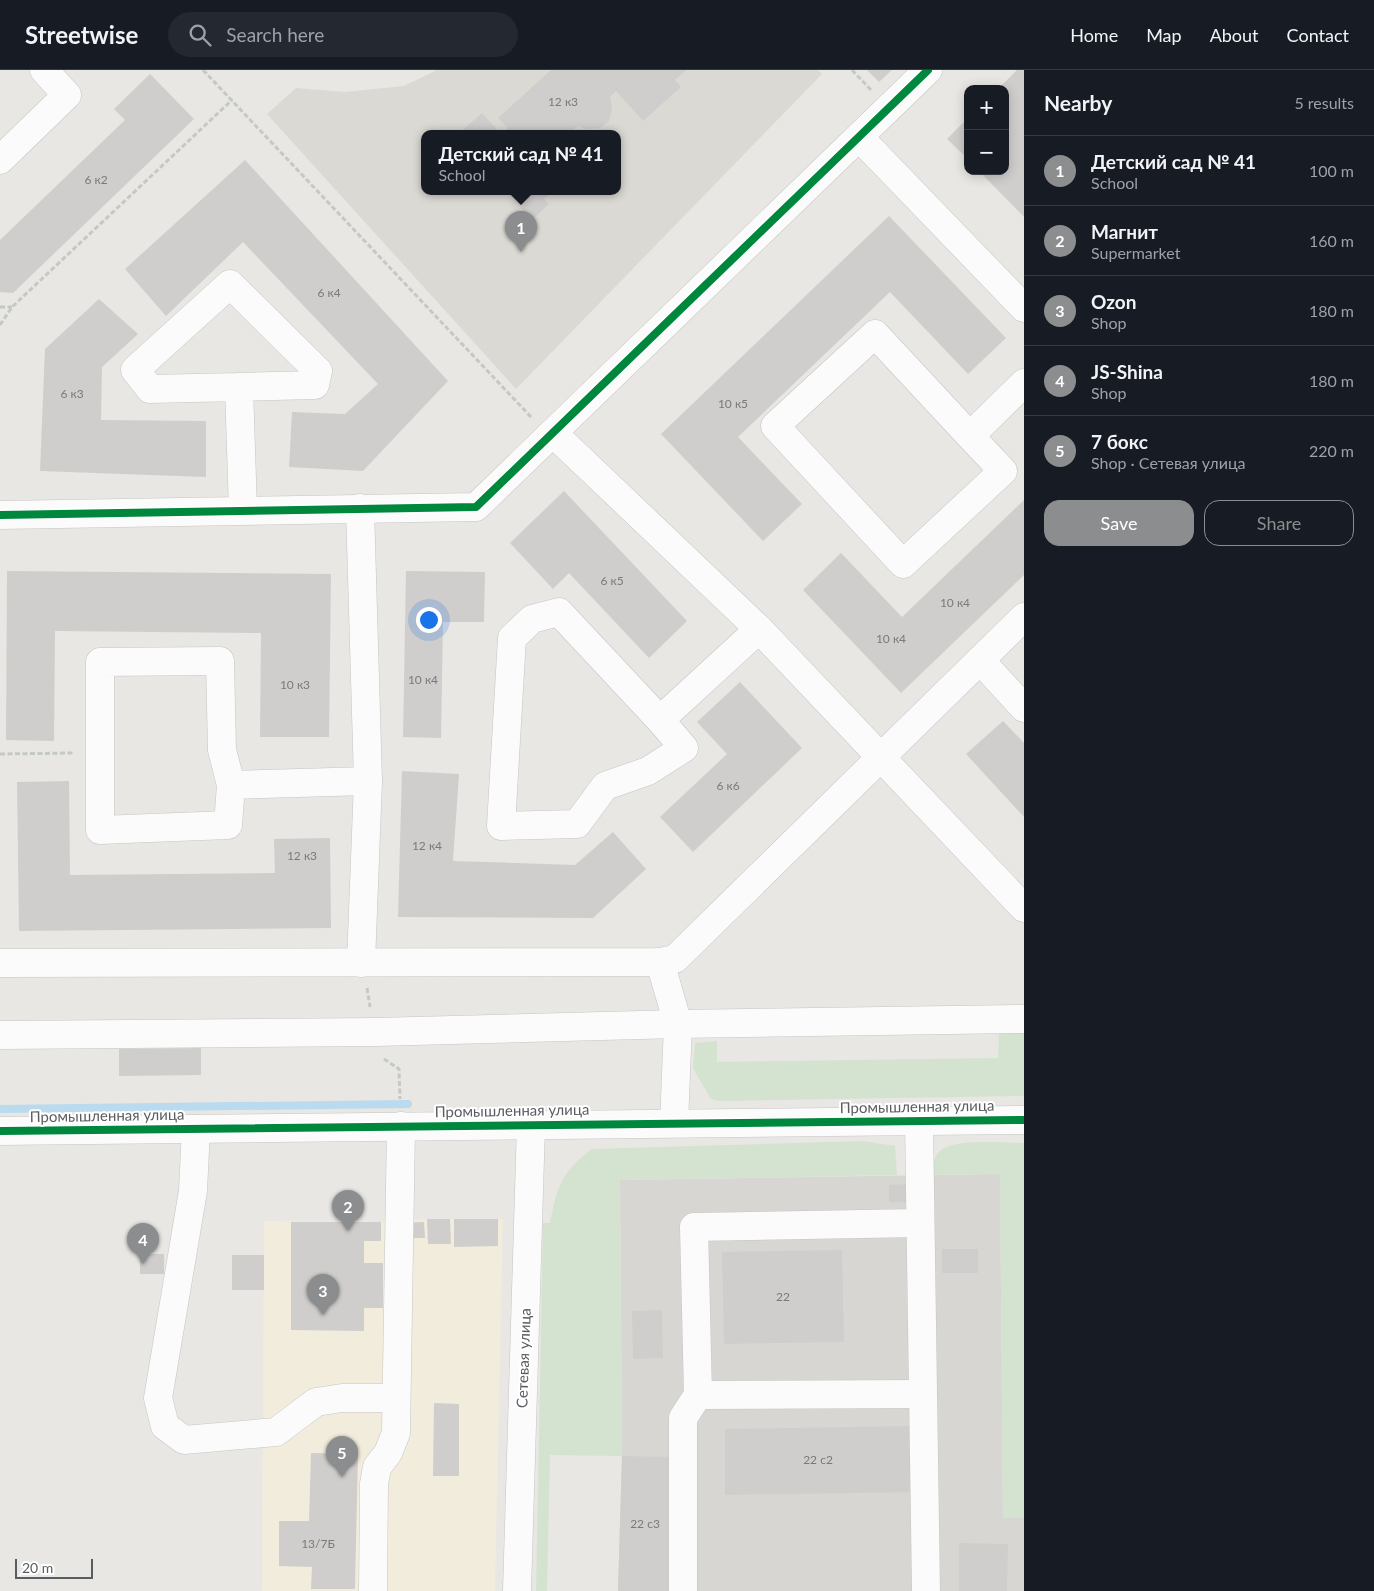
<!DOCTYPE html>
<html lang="en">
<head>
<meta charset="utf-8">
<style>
	body { margin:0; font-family:Lato,sans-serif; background:#242831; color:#f1f3f6 }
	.controls { position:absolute; right:15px; top:15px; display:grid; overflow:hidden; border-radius:10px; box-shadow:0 2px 12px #0003 }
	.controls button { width:45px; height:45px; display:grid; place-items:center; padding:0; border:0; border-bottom:1px solid #363941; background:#171b24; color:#f1f3f6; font:25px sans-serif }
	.scale { position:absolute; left:15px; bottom:12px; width:78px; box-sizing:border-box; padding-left:5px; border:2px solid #595c60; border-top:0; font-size:14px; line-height:18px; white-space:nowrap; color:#595c60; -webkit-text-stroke:4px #fff; paint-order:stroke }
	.you { position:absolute; left:428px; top:549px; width:18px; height:18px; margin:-12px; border:4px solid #fff; border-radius:50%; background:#1a73e8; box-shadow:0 0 0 8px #1a73e833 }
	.badge { display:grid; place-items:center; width:32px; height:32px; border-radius:50%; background:#8b8d8e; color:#fff; font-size:16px; font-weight:700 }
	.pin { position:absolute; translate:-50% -41px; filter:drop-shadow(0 1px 2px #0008) }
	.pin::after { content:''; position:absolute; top:26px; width:18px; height:15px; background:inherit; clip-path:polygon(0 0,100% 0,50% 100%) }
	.popup { position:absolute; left:421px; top:60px; width:200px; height:65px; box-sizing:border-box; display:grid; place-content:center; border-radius:10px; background:#171b24; filter:drop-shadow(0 1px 4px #0005); font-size:16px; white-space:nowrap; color:#9ea1a6 }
	.popup b { font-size:19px; color:#f1f3f6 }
	.popup::after { content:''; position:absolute; left:50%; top:100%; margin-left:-10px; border:10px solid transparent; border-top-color:#171b24 }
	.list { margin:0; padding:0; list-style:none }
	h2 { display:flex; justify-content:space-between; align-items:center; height:65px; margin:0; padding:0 20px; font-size:21px }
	h2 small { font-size:16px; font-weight:400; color:#9ea1a6 }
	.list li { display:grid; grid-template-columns:32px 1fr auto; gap:15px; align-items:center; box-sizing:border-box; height:70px; padding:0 20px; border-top:1px solid #363941 }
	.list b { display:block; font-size:19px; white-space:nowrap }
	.list p { margin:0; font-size:16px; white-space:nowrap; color:#9ea1a6 }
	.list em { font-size:16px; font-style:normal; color:#9ea1a6 }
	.actions { display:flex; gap:10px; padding:15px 20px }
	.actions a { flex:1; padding:11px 0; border:1px solid #8b8d8e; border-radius:15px; text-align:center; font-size:18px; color:#8b8d8e }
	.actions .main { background:#8b8d8e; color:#fff }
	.icon { flex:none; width:28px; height:28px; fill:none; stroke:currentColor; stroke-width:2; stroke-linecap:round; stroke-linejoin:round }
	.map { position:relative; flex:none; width:1024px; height:1521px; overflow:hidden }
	header { display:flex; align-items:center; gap:30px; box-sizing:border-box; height:70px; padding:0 25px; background:#171b24; border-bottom:1px solid #363941 }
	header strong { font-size:24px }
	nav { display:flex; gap:28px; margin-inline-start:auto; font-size:18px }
	.search { width:350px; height:45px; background:#242831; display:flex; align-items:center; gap:12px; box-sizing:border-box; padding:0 18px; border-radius:28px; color:#9ea1a6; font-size:19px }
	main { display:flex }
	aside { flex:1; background:#171b24 }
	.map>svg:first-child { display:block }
	.commercial { fill:#f1ecdc }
	.industrial { fill:#d8d6d3 }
	.education { fill:#dbd9d3; fill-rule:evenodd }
	.green { fill:#d3e3cf }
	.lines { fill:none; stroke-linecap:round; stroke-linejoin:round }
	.stream { stroke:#badaef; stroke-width:8 }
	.building { fill:#cfcecc }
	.minor-casing { stroke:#c5c5c5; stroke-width:29 }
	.path { stroke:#c5c9c6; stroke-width:3; stroke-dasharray:5 2.5; stroke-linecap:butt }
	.minor { stroke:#fcfbfb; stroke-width:28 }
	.cycleway-casing { stroke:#fff; stroke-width:11 }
	.cycleway { stroke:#00873e; stroke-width:8 }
	.labels { text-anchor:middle; stroke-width:4; stroke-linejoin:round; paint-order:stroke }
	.number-label { font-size:12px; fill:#787a7c }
	.street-label { font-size:15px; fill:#595c60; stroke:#fff }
</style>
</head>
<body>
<header>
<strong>Streetwise</strong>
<div class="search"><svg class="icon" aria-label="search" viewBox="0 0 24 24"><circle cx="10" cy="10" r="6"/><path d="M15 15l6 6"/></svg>Search here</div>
<nav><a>Home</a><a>Map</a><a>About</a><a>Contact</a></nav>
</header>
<main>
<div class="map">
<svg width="1024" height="1521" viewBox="0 0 1024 1521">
	<rect width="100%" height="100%" fill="#e8e7e3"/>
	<path class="commercial" d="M427 1149H503L495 1521H262L264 1151 381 1152Z"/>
	<path class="industrial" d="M1000 1104 1003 1448H1024V1521H618L622 1386 620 1110Z"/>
	<path class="education" d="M437 0H818L822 4 516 319 267 44 296 18 345 22 404 16ZM425 63H617V121H425Z"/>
	<g class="green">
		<path d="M999 961 1024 963V1026L719 1031 711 1029 693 998 695 973 717 971V992L998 988Z"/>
		<path d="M862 1071 895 1076 897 1105 620 1110 622 1386 550 1385 547 1521H536L543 1153H550C557 1117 562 1101 592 1079Z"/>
		<path d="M1024 1073V1448H1003L1000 1104 930 1105C932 1097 934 1085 941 1080 958 1068 1003 1073 1024 1073Z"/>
	</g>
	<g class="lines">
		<path class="stream" d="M0 1039 408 1034"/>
	</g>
	<g class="building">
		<path d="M551 0H686L675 10 681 17 643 51 616 21 610 27 612 38 609 51 600 58 586 59 578 56 573 60 576 63H502L508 58 498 48Z"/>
		<path d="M867 0H892L879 12Z"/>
		<path d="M1017 0H1024V147L979 101H1005V19H998Z"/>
		<path d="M150 4 194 49 13 223 0 222V170L125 50 114 39Z"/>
		<path d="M482 43 500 63H459Z"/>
		<path d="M968 48V89L947 69Z"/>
		<path d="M245 90 448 311 363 401 289 397 292 342 345 344 378 314 243 172 166 246 125 199Z"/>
		<path d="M506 121H553L544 129 549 134 532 150Z"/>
		<path d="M889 146 1006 268 968 304 890 222 738 367 802 434 763 471 661 364Z"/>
		<path d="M99 229 138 264 102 297 101 350 206 351V407L40 401 45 279Z"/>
		<path d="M564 421 687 551 649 588 569 503 553 519 510 473Z"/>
		<path d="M1024 430V505L901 623 803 520 841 483 902 547Z"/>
		<path d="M7 501 331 504 329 667H260L261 563 55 561 54 671 6 670Z"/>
		<path d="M406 501 485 502 484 552H443L441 668 403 667Z"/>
		<path d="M740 612 802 678 693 782 660 747 727 684 697 652Z"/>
		<path d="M1003 651 1024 673V747L966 684Z"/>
		<path d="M402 701 459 704 453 791 575 795 613 762 646 799 593 848 398 847Z"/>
		<path d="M69 711 70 805 275 803 274 769 330 768 331 858 19 861 17 712Z"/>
		<path d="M201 978V1005L119 1006V979Z"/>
		<path d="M907 1114 908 1132H889V1115Z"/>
		<path d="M427 1149H450L451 1174H428Z"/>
		<path d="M454 1149H498V1176L454 1177Z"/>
		<path d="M291 1152H381V1171H364V1193H383V1238H364V1261L291 1260Z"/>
		<path d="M424 1152 425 1168H403V1153Z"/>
		<rect x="942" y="1179" width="36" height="24"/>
		<path d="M842 1180 844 1272 724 1274 722 1182Z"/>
		<rect x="140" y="1184" width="24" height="20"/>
		<rect x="232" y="1185" width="32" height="35"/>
		<path d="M662 1240 663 1288 633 1289 632 1241Z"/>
		<path d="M434 1333 459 1334V1406H433Z"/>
		<path d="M911 1356 912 1422 725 1425V1359Z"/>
		<path d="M311 1383 358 1384 355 1519H311L312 1497 279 1496V1451H309Z"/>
		<path d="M622 1386 673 1387 669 1521H618Z"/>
		<path d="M959 1473 1008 1474 1007 1521H959Z"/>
	</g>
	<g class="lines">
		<g class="minor-casing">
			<g id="minor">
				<path d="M859 67 1024 238"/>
				<path d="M0 90 67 25 44 0"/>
				<path d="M239 317 150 319 135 300 230 214 318 301 315 315 239 317 243 440"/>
				<path d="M553 363 759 559 1024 838"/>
				<path d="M970 366 1003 401 903 494 775 356 875 264 970 366 1024 313"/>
				<path d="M360 438 368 711 361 893"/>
				<path d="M0 445 476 437 928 0"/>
				<path d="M980 590 1024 638"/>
				<path d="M660 650 559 542 532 549 512 568 501 756 577 754 605 716 648 701 684 678 660 650 759 559"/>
				<path d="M231 715 228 755 100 760V592L220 591 222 680 231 715 368 711"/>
				<path d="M660 892 678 954 674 1053"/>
				<path d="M0 893 660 892 675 889 1024 547"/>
				<path d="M0 965 376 962 678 954 1024 949"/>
				<path d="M919 1052 926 1521"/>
				<path d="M196 1059 193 1121 158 1328 165 1356 184 1370 276 1362 316 1332 342 1328H396"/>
				<path d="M0 1061 1024 1050"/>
				<path d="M920 1153 694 1157 698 1325 923 1324"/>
				<path d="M373 1521 374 1414 377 1397 388 1383 396 1363 401 1056"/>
				<path d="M517 1521 531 1055"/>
				<path d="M683 1521V1348L698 1325"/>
			</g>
		</g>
		<g class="path">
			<path d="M203 0 532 348"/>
			<path d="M852 0 871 20"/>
			<path d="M0 237H12"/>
			<path d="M0 255 12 237 232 30"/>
			<path d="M0 684 74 683"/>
			<path d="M367 918 370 937"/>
			<path d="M384 989 399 999 400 1029"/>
		</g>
		<use href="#minor" class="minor"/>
		<g class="cycleway-casing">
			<g id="cycleway">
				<path d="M0 445 476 437 928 0"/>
				<path d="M0 1061 1024 1050"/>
			</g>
		</g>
		<use href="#cycleway" class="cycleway"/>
	</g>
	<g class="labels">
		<g class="number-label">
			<text x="563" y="36">12 к3</text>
			<text x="96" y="114">6 к2</text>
			<text x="329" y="227">6 к4</text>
			<text x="72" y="328">6 к3</text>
			<text x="733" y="338">10 к5</text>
			<text x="612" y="515">6 к5</text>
			<text x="955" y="537">10 к4</text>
			<text x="891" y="573">10 к4</text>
			<text x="423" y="614">10 к4</text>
			<text x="295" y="619">10 к3</text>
			<text x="728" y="720">6 к6</text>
			<text x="427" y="780">12 к4</text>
			<text x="302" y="790">12 к3</text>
			<text x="783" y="1231">22</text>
			<text x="818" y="1394">22 с2</text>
			<text x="645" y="1458">22 с3</text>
			<text x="318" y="1478">13/7Б</text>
		</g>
		<g class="street-label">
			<text transform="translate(917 1037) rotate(-1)" y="5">Промышленная улица</text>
			<text transform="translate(512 1041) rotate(-1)" y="5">Промышленная улица</text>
			<text transform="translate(107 1046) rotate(-1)" y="5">Промышленная улица</text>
			<text transform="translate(524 1288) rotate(-88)" y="5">Сетевая улица</text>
		</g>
	</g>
</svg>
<div class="controls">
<button>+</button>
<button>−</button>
</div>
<div class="scale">20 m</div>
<div class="you"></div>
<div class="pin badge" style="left:521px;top:182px">1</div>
<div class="popup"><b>Детский сад № 41</b>School</div>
<div class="pin badge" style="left:348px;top:1161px">2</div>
<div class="pin badge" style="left:323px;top:1245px">3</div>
<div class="pin badge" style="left:143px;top:1194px">4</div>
<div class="pin badge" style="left:342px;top:1407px">5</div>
</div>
<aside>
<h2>Nearby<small>5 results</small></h2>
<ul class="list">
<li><span class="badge">1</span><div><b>Детский сад № 41</b><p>School</p></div><em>100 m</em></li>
<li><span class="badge">2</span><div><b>Магнит</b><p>Supermarket</p></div><em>160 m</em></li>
<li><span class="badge">3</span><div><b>Ozon</b><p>Shop</p></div><em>180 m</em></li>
<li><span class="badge">4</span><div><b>JS-Shina</b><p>Shop</p></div><em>180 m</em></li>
<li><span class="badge">5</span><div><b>7 бокс</b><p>Shop · Сетевая улица</p></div><em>220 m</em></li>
</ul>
<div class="actions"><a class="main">Save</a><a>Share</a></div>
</aside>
</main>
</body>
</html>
